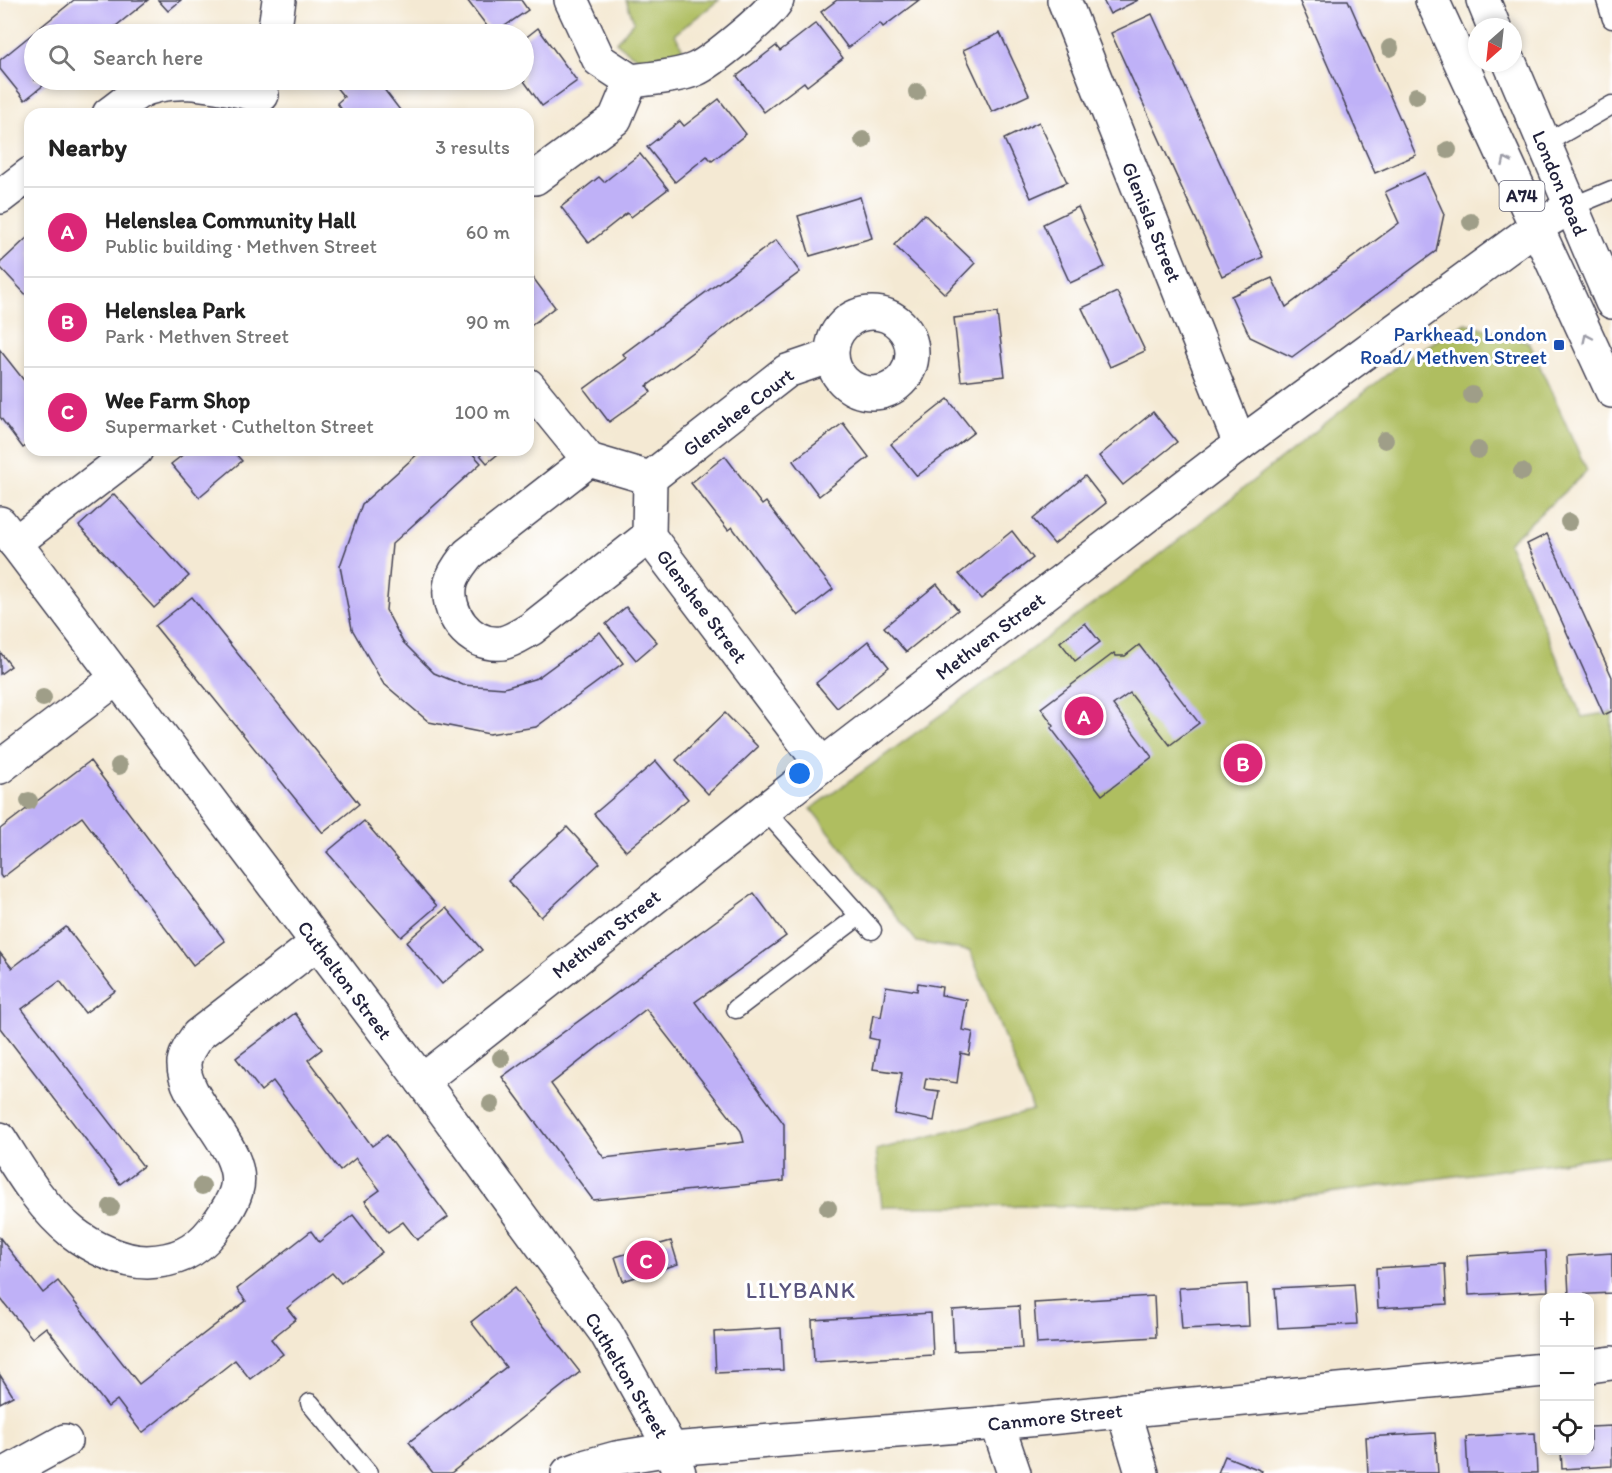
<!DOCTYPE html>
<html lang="en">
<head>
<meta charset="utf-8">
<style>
	body { margin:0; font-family:Itim,sans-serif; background:#f2f2f2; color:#222 }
	.controls { position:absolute; right:18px; bottom:18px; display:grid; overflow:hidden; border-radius:12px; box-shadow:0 3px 9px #0003 }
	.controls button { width:54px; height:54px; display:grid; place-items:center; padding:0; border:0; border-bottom:2px solid #e0e0e0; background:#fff; color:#222; font:30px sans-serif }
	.compass { position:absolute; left:1468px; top:18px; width:54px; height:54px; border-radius:50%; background:#fff; box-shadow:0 3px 9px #0003; rotate:207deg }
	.you { position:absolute; left:800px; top:774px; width:21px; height:21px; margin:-15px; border:4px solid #fff; border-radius:50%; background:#1a73e8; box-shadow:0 0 0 9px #1a73e833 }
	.badge { display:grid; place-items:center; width:39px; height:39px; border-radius:50%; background:#db2777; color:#fff; font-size:20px; font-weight:700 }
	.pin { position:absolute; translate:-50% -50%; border:3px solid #fff; box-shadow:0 2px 6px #0006 }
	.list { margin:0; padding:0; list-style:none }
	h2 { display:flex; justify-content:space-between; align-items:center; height:78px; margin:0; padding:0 24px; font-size:26px }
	h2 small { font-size:20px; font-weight:400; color:#767676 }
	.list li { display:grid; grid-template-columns:39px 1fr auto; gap:18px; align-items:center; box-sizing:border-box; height:90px; padding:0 24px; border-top:2px solid #e0e0e0 }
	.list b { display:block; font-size:22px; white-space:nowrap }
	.list p { margin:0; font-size:20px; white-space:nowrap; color:#767676 }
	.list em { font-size:20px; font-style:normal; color:#767676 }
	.icon { flex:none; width:33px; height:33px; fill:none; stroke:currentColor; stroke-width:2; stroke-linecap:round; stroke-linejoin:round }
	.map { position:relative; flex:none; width:1612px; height:1473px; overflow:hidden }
	.search { position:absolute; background:#fff; box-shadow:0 3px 9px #0003; left:24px; top:24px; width:510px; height:66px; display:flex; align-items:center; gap:15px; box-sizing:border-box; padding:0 21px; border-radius:33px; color:#767676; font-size:22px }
	.panel { position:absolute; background:#fff; box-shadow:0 3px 9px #0003; left:24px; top:108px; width:510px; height:348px; border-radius:18px }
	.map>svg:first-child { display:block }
	.green { fill:#afbe60; stroke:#68704e; stroke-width:1.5 }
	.building { fill:#bfb1f7; fill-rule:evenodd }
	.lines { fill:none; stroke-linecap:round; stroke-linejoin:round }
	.lane-casing { stroke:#424052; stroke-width:21 }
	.street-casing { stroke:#424052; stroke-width:36 }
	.primary-casing { stroke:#424052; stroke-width:36 }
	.lane { stroke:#fff; stroke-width:18 }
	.street { stroke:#fff; stroke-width:33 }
	.primary { stroke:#fff; stroke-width:33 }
	.tree { fill:#9f9e88 }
	.oneway { stroke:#9c9ca7 }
	.transit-dot { fill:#1a4fb4; stroke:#fff; stroke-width:2 }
	.labels { text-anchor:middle; stroke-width:6; stroke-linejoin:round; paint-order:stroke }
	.shield { fill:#fff; stroke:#646476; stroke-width:1.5 }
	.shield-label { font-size:18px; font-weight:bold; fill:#22223b }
	.street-label { font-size:20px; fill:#22223b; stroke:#fff }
	.transit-label { font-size:20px; fill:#164399; stroke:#fff; text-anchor:end }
	.quarter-label { font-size:22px; letter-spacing:1.5px; fill:#59547d; stroke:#fff }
</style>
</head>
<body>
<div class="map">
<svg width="1612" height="1473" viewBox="0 0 1612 1473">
	<rect width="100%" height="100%" fill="#fff"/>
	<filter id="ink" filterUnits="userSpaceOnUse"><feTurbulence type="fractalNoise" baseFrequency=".0167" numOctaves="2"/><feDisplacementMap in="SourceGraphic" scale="12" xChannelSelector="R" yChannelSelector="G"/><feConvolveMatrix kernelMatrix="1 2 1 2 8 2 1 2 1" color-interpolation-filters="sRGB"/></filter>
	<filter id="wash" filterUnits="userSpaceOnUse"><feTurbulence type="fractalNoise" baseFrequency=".008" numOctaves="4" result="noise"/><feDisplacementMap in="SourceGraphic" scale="24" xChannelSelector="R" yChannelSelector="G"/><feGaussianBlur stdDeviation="1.35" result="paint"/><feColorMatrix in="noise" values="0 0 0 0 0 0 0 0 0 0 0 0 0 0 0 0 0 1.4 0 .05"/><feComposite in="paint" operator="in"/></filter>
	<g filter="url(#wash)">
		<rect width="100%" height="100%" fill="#f4e9d3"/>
		<g class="green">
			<path d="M626 0H719L675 34 685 54C654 66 642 65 616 42L634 21Z"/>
			<path d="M1466 323 1529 342 1587 471 1508 543 1582 717 1612 712V1155L1239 1205 882 1207 876 1150 1033 1110 970 951 917 942 811 809 1147 565 1410 356Z"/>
		</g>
		<g id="blocks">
			<g class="building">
				<path d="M74 0H148L106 34H34V80H50L25 100 0 69V60Z"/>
				<path d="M158 0H181L168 11Z"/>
				<path d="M467 0H521L528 10 493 34Z"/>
				<path d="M837 0H919L883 27 880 23 848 48 821 12Z"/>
				<path d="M1103 0H1138L1110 14Z"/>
				<path d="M1299 0H1348L1416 155 1375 173Z"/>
				<path d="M1152 14 1263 257 1222 276 1111 33Z"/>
				<path d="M816 23 843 58 807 86 804 82 764 112 737 76 776 46 780 51Z"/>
				<path d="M538 28 577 81 542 106 524 81V39Z"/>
				<path d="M1000 33 1029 95 992 112 963 50Z"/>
				<path d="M330 80H377L403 114H345L337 103 344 97Z"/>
				<path d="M719 99 746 134 712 161 707 156 675 182 647 147 680 121 684 126Z"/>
				<path d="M1039 122 1067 182 1031 198 1004 139Z"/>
				<path d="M640 154 668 189 631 217 627 213 589 243 561 207 599 177 604 182Z"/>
				<path d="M1425 173 1444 214 1436 251 1292 357 1250 337 1231 296 1272 278 1286 307 1399 223 1385 192Z"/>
				<path d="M860 197 872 238 810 256 798 216Z"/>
				<path d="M1078 207 1105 267 1070 283 1043 224Z"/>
				<path d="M924 214 975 263 945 294 894 245Z"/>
				<path d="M30 235V295L28 297 0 267V263Z"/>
				<path d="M776 240 800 272 647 386 651 392 609 422 584 389 626 358 623 354Z"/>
				<path d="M528 271 555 307 528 328Z"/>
				<path d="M1117 292 1145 351 1110 367 1082 308Z"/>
				<path d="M997 313 1005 376 961 381 954 318Z"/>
				<path d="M0 350 30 388V443L23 448 0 417Z"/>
				<path d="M948 399 974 432 917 476 891 444Z"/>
				<path d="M1153 412 1177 442 1123 485 1099 456Z"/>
				<path d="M843 423 869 457 819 496 793 461Z"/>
				<path d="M189 450H232L242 461 199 497 171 464Z"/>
				<path d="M422 450H469L481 463 392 544 386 610 403 642 434 673 463 685 504 688 537 678 600 632 623 663 536 727 489 734 429 722 383 683 352 629 340 566 362 504Z"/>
				<path d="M476 450H503L487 463Z"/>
				<path d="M725 456 762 505 766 502 833 589 798 616 732 527 728 530 691 483Z"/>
				<path d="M1085 476 1106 503 1054 544 1033 519Z"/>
				<path d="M114 494 189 576 154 608 79 526Z"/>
				<path d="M1012 531 1033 558 981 599 959 574Z"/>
				<path d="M1547 534 1612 677V711L1604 715 1527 544Z"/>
				<path d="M937 584 958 610 906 652 884 627Z"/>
				<path d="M192 597 359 804 323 833 155 626Z"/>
				<path d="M626 607 657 642 636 660 606 624Z"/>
				<path d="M1085 623 1100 642 1075 661 1060 642Z"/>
				<path d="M868 641 889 667 837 708 816 683Z"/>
				<path d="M1139 645 1199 723 1170 745 1130 693 1113 705 1152 757 1102 795 1051 728 1054 726 1041 708 1114 653 1116 656H1125Z"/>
				<path d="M0 652 11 666 0 674Z"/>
				<path d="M725 713 758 747 708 794 676 760Z"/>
				<path d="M90 761 225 941 193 965 82 817 2 878 0 875V829Z"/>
				<path d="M656 761 688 799 626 851 594 814Z"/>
				<path d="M364 821 437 906 401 937 327 852Z"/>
				<path d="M567 827 600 863 541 917 508 881Z"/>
				<path d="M754 893 786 936 695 1002 784 1124V1181L593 1200 502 1077ZM646 1009 741 1131 744 1142 604 1158 551 1084Z"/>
				<path d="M446 908 482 950 442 984 406 942Z"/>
				<path d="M66 927 115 991 85 1013 60 981 22 1009 143 1166 120 1184 0 1028V953L12 968Z"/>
				<path d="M918 983 942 987 941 995 967 1000 962 1030 973 1032 969 1055 961 1053 957 1083 926 1078 924 1089 939 1091 934 1121 895 1114 902 1073 873 1069 878 1040 869 1038 873 1015 881 1017 886 986 917 991Z"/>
				<path d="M295 1013 322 1049 308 1060 372 1146 387 1135 448 1217 417 1240 403 1222 388 1232 365 1201 380 1190 356 1158 340 1171 273 1081 261 1091 236 1058Z"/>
				<path d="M353 1215 382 1252 341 1283 332 1273 287 1308 296 1319 271 1339 283 1354 250 1379 235 1360 142 1433 117 1400 108 1407 46 1327 32 1338 0 1298V1238L43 1293 58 1281 139 1384 246 1301 237 1289 311 1231 319 1242Z"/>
				<path d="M671 1241 678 1264 623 1281 615 1257Z"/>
				<path d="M1546 1251 1548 1291 1469 1295 1467 1256Z"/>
				<path d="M1612 1253V1293L1569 1295 1567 1256Z"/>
				<path d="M1445 1264 1447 1304 1378 1308 1376 1268Z"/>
				<path d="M1247 1284 1249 1326 1182 1329 1179 1288Z"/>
				<path d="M1354 1284 1357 1324 1278 1328 1275 1288Z"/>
				<path d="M514 1288 580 1372 451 1473H433L409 1442 506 1367 471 1322Z"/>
				<path d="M1154 1296 1156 1337 1037 1344 1034 1303Z"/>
				<path d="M1019 1306 1022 1348 954 1351 952 1310Z"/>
				<path d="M931 1313 933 1355 814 1362 812 1320Z"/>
				<path d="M781 1328 783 1370 716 1373 714 1332Z"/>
				<path d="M0 1375 13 1396 0 1403Z"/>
				<path d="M1612 1426V1466L1562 1469 1561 1450H1590V1427Z"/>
				<path d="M1435 1433 1438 1473H1368L1366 1437Z"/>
				<path d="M1535 1433 1537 1473H1468L1466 1437Z"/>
				<path d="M1225 1456 1262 1471 1261 1473H1218Z"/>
			</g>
		</g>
	</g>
	<g filter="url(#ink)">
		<use href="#blocks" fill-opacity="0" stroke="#424052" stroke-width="1.5"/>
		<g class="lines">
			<g class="lane-casing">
				<g id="lane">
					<path d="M1606 0 1612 19"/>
					<path d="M1544 144 1612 105"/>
					<path d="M1571 207 1612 190"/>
					<path d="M765 810 872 930"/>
					<path d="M736 1009 859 916"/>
					<path d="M310 1403 368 1473"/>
				</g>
			</g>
			<g class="street-casing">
				<g id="street">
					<path d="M571 0 599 60 631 81C648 79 681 76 696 69 710 63 772 13 777 0"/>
					<path d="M1064 0 1240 444"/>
					<path d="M274 34 279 0"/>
					<path d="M109 114C119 107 129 98 139 92 178 73 222 88 262 95"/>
					<path d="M535 178 615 119 631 81"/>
					<path d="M0 197 30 174"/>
					<circle cx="872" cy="353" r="40"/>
					<path d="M528 385 589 460 650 478 649 536 822 765"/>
					<path d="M589 460 468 554C462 562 454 571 451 582 444 612 469 647 502 643 512 641 522 634 531 629L649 536"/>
					<path d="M650 478 787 371 831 356"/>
					<path d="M0 523 422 1081 606 1333 671 1449 679 1473"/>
					<path d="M15 543 136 450"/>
					<path d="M0 767 117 678"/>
					<path d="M422 1081 822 765 1240 444 1536 227 1571 207"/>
					<path d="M0 1139C21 1172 41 1207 72 1232 91 1247 122 1262 147 1262 175 1261 195 1253 213 1230 222 1218 232 1205 236 1191 249 1149 182 1103 184 1063 185 1053 192 1043 198 1035L317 943"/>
					<path d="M1590 1366 1612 1363"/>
					<path d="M1123 1410 1142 1473"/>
					<path d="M997 1423 1014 1473"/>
					<path d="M7 1473 65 1441"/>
					<path d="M568 1473 587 1466 616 1458 671 1449 997 1423 1544 1370"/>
				</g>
			</g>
			<g class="primary-casing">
				<g id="primary">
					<path d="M1432 0 1612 391"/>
					<path d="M1483 0 1494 27"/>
					<path d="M1510 63 1612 302"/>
				</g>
			</g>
			<use href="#lane" class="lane"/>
			<use href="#street" class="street"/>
			<use href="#primary" class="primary"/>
		</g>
		<g class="tree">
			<circle cx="1390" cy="48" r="9"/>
			<circle cx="917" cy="92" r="9"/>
			<circle cx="1416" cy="96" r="9"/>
			<circle cx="863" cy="140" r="9"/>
			<circle cx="1448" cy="150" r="9"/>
			<circle cx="1471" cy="222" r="9"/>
			<circle cx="1472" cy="395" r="9"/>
			<circle cx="1385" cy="440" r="9"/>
			<circle cx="1478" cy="450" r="9"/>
			<circle cx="1522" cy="472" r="9"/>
			<circle cx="1569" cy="522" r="9"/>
			<circle cx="43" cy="698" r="9"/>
			<circle cx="119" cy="766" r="9"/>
			<circle cx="29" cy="801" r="9"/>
			<circle cx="501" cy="1058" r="9"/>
			<circle cx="491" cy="1104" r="9"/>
			<circle cx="202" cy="1186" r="9"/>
			<circle cx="111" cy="1207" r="9"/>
			<circle cx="828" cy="1208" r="9"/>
		</g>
		<defs><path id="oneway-chevron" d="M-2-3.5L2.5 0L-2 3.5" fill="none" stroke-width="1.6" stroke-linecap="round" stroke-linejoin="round" transform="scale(1.5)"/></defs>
		<g class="oneway">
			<use href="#oneway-chevron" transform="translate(1506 161) rotate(-115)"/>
			<use href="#oneway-chevron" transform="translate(1587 338) rotate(-115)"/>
		</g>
	</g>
	<rect class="transit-dot" x="1553" y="339" width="12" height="12" rx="3"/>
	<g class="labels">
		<rect class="shield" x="1499.5" y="181" width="45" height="30" rx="4.5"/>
		<g class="shield-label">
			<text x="1522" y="202">A74</text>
		</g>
		<g class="street-label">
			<text transform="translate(1560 183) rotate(67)" y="7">London Road</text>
			<text transform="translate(1152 222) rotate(68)" y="7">Glenisla Street</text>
			<text transform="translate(738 412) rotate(-37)" y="7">Glenshee Court</text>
			<text transform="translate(702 606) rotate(53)" y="7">Glenshee Street</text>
			<text transform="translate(990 636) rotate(-37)" y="7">Methven Street</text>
			<text transform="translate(606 934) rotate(-38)" y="7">Methven Street</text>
			<text transform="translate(345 980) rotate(53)" y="7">Cuthelton Street</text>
			<text transform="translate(627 1375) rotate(59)" y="7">Cuthelton Street</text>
			<text transform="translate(1055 1417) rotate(-6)" y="7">Canmore Street</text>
		</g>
		<g class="transit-label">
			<text x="1547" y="341">Parkhead, London<tspan x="1547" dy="23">Road/ Methven Street</tspan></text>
		</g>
		<g class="quarter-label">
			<text x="801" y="1298">LILYBANK</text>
		</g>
	</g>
</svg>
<div class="controls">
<button>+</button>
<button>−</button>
<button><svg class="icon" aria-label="locate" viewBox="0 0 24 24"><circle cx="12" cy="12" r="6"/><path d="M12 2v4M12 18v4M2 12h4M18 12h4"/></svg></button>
</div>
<svg class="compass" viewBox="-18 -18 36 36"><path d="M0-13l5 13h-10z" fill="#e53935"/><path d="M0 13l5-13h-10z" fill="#767676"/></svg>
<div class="you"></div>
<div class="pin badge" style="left:1084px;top:716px">A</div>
<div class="pin badge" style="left:1243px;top:763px">B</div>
<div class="pin badge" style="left:646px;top:1260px">C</div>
<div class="search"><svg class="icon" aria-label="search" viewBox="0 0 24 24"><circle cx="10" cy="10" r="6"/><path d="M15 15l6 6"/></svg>Search here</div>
<section class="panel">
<h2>Nearby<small>3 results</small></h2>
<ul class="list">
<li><span class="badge">A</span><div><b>Helenslea Community Hall</b><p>Public building · Methven Street</p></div><em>60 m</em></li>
<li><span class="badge">B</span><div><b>Helenslea Park</b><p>Park · Methven Street</p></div><em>90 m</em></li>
<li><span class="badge">C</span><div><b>Wee Farm Shop</b><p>Supermarket · Cuthelton Street</p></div><em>100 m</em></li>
</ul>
</section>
</div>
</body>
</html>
